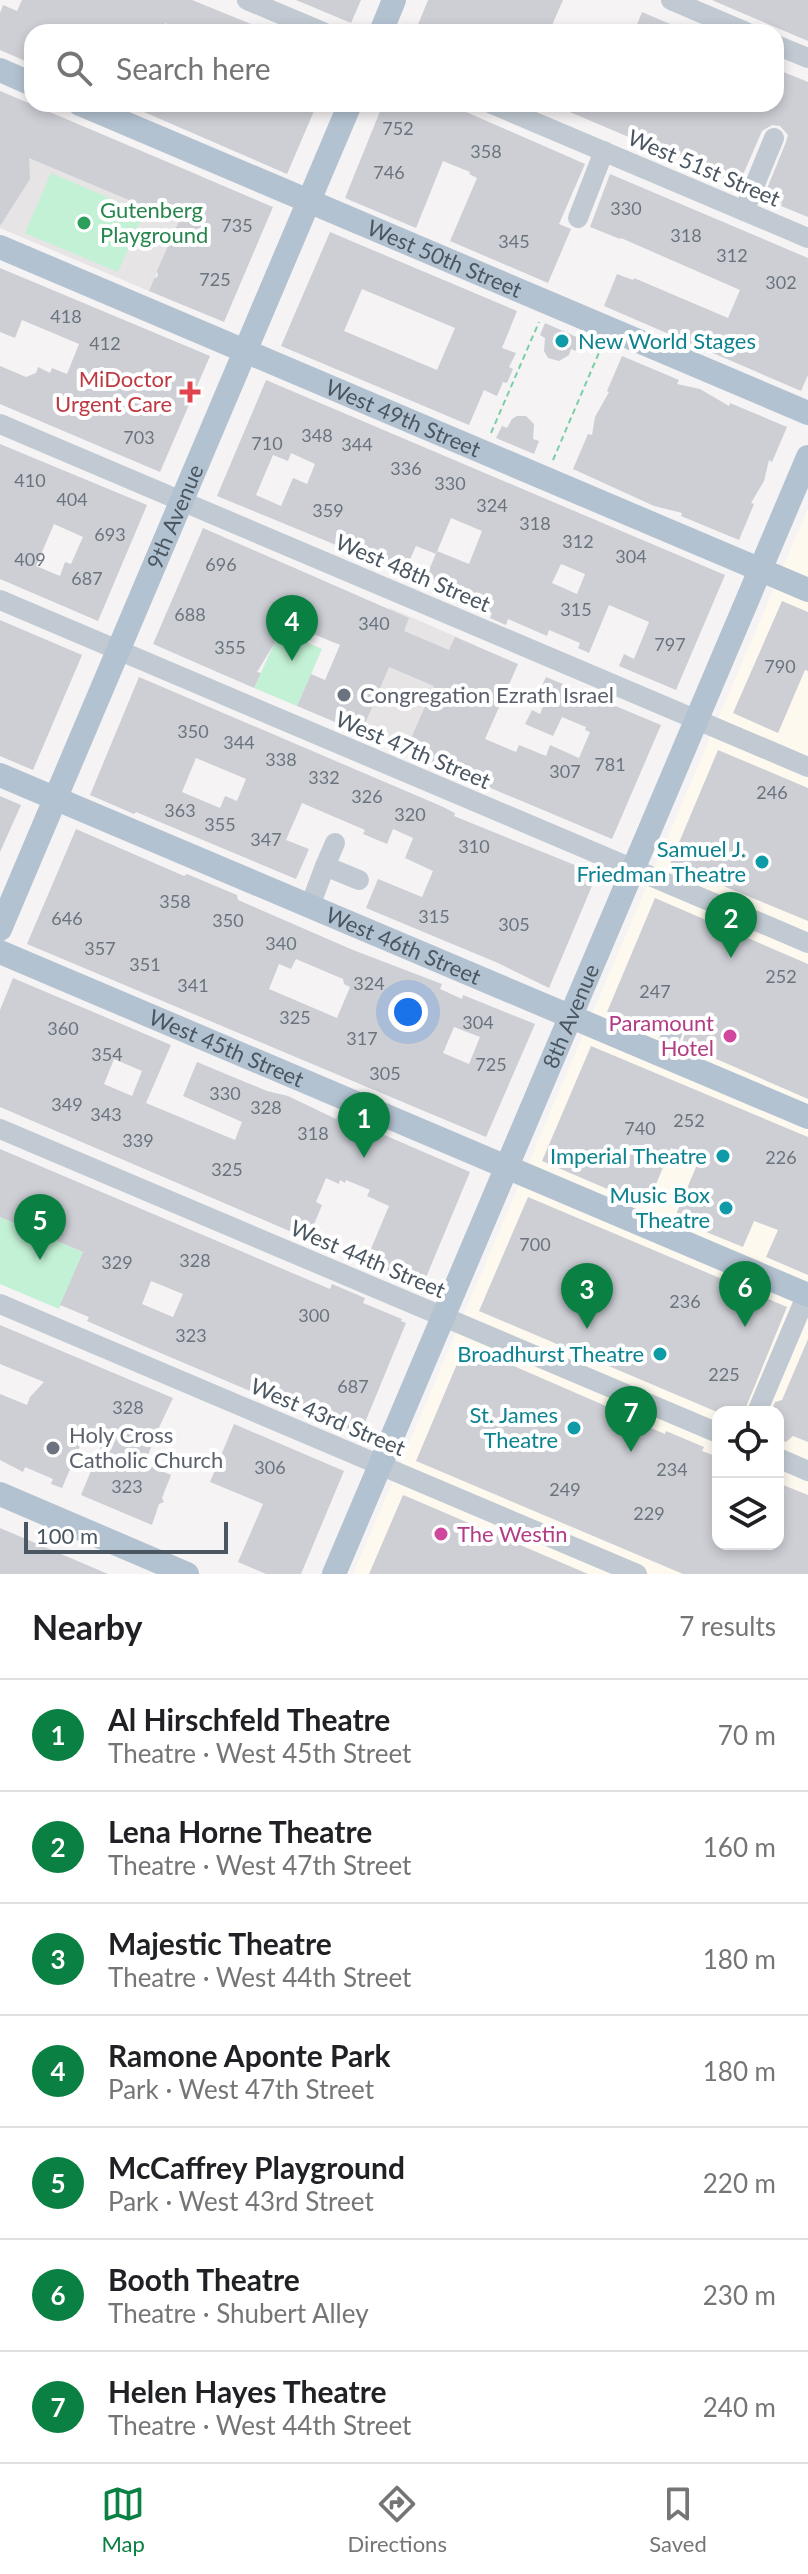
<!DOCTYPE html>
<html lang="en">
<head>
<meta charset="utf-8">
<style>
	body { margin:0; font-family:Lato,sans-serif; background:#f2f2f2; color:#202124 }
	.controls { position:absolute; right:24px; bottom:24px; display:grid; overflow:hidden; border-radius:16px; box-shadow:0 4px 12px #0003 }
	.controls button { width:72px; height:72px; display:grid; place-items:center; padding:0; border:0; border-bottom:2px solid #e0e0e0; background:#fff; color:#202124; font:40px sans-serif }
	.scale { position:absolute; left:24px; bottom:20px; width:204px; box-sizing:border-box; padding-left:8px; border:4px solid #4a5661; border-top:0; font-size:22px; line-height:28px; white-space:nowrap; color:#4a5661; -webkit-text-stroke:6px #fff; paint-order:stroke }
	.you { position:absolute; left:408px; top:1012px; width:28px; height:28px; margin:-20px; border:6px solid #fff; border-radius:50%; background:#1a73e8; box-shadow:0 0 0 12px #1a73e833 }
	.badge { display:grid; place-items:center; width:52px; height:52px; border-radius:50%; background:#0b8043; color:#fff; font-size:26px; font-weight:700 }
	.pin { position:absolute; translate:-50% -66px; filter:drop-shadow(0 2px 4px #0008) }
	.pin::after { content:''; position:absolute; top:42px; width:28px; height:24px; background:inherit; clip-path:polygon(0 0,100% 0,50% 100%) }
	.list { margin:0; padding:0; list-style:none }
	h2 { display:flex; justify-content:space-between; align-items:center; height:104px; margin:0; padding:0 32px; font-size:34px }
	h2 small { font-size:26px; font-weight:400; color:#757577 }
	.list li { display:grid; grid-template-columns:52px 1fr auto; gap:24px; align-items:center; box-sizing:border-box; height:112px; padding:0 32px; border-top:2px solid #e0e0e0 }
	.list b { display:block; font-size:30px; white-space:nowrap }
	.list p { margin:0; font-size:26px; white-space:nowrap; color:#757577 }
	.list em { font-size:26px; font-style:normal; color:#757577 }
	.icon { flex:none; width:44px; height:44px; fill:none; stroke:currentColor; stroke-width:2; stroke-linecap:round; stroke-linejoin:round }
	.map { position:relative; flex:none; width:808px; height:1574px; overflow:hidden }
	.search { position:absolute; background:#fff; box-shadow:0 4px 12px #0003; left:24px; right:24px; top:24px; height:88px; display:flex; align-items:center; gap:20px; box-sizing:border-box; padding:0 28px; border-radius:24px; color:#757577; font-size:30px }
	.sheet { height:888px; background:#fff }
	nav { display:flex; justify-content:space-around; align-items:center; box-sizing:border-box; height:112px; border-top:2px solid #e0e0e0; background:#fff; font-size:22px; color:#757577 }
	nav a { display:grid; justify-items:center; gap:4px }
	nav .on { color:#0b8043 }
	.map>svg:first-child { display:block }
	.commercial { fill:#fdf9ef; fill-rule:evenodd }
	.education { fill:#e6e4e5 }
	.green { fill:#c3f1d5 }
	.building { fill:#cdcfd5; fill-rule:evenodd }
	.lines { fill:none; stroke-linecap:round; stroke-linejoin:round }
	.path { stroke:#7ad0a6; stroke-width:2; stroke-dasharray:6 4; stroke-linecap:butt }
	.minor { stroke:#c1cad2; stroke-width:20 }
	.major { stroke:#b3c2d1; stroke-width:24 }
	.leisure-dot { fill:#2e9e5b; stroke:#fff; stroke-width:3 }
	.culture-dot { fill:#0f9aa8; stroke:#fff; stroke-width:3 }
	.health-dot { fill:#e0444e; stroke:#fff; stroke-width:3 }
	.worship-dot { fill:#6b7280; stroke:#fff; stroke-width:3 }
	.hotel-dot { fill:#d1479c; stroke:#fff; stroke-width:3 }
	.labels { text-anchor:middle; stroke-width:8; stroke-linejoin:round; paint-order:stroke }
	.number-label { font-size:18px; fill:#6b747e }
	.street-label { font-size:22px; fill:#4a5661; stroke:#fff }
	.leisure-label { font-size:22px; fill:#27864d; stroke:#fff; text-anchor:start }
	.culture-label { font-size:22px; fill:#0d838f; stroke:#fff; text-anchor:end }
	.health-label { font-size:22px; fill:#be3a42; stroke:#fff; text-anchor:end }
	.worship-label { font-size:22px; fill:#5b616d; stroke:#fff; text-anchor:start }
	.hotel-label { font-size:22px; fill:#b23c85; stroke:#fff; text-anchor:end }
</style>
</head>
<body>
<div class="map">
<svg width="808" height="1574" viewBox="0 0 808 1574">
	<rect width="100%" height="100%" fill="#f5f3f3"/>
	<path class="commercial" d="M808 509V1574H353L785 562ZM718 1412H778V1544H718Z"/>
	<g class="education">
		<path d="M0 91 201 176 149 291 0 228Z"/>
		<path d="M390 608 475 645 425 762 340 725Z"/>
	</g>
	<g class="green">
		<path d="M51 173 144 213 118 272 25 233Z"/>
		<path d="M280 631 322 649 297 706 254 688Z"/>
		<path d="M0 1217 83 1252 59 1309 0 1284Z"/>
	</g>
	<g class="building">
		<path d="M22 0H192L271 32H185L165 23 162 32H148L129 24 123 32H32V64L0 50V13L3 5 17 11Z"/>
		<path d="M296 0H361L351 23Z"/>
		<path d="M428 0H563L549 32H415Z"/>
		<path d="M712 0H808V41L742 13Z"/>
		<path d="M642 12 689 32H634Z"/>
		<path d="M776 69 808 82V217L781 206 782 203 764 196 786 142 788 135 780 126 772 125 762 131 739 184 551 104H635L653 112 656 104H776Z"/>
		<path d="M0 91 273 207 224 322 149 291 154 279 158 276 157 271 179 221 29 158 30 179 0 226Z"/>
		<path d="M147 104H317L287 174 144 112Z"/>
		<path d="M383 104H448L585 164 559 224 571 229 548 283 450 241 477 178 469 174 470 172 443 161 416 228 345 198Z"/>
		<path d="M610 174 808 258V375L801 391 604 306 617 274 633 280 634 278 728 318 740 290 621 238 620 239 590 227Z"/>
		<path d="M330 232 517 311 502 348 516 353 509 367 513 369 507 383 503 382 497 396 484 390 469 425 281 346ZM362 289 455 328 437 370 344 331Z"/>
		<path d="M0 268 210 356 160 472 0 404V366L26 377 36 373 38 367 50 373 52 368 67 374 79 344 22 320 15 338 0 332Z"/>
		<path d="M545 323 581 339 576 351 571 349 569 355 559 361 548 358 544 351 545 338 540 335Z"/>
		<path d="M622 356 679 380 677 384 700 389 729 406 730 403 787 427 772 462 769 460 764 481 751 503 754 504 739 540 681 516 682 513 654 506 573 469 588 434 592 435 595 417 609 392 607 391Z"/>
		<path d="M266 380 725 575 676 690 619 666 624 654 634 659 649 622 609 605 589 653 578 648 580 643 549 630 547 636 508 619 506 625 490 618 492 613 455 597 458 590 426 577 437 551 469 564 482 531 451 518 436 554 416 546 404 573 217 496ZM291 453 315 464 307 484 293 478 281 506 256 495 273 455 288 461ZM561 564 585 574 577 594 552 583Z"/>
		<path d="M517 416H526L534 424 533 439 539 441 534 454 496 438 502 426 507 428 512 419Z"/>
		<path d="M0 444 147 505 98 621 0 579ZM54 524 83 537 71 564 65 562 60 576 36 566Z"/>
		<path d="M203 528 409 618 404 631 449 650 455 637 518 664 485 739 516 752 519 745 546 756 550 745 579 758 590 732 585 730 586 727 562 717 553 736 525 724 532 710 540 714 548 694 540 690 546 677 661 725 612 839 405 752 434 686 389 667 361 733 297 706 311 674 325 680 340 645 287 623 257 672 261 673 254 688 153 644Z"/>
		<path d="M782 601 808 612V671L805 670 778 733 733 713Z"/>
		<path d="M0 620 82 655 33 770 0 756Z"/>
		<path d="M139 677 441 806 455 813 454 816 597 874 549 988 498 963 366 908 378 879 422 897 433 871 405 858 413 838 393 829 387 844 363 834 365 830 302 803 286 840 309 849 296 879 136 812 134 814 90 795ZM196 758 246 779 237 801 225 796 220 808 182 792Z"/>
		<path d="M718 750 808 788V921L670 864Z"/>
		<path d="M0 796 21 805 0 852Z"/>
		<path d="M76 829 184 876 187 874 237 895 238 900 353 950 442 984 440 989 462 999 463 995 535 1024 486 1137 27 944ZM296 959 343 979 344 984 350 987 337 1018 269 989 279 964 291 969ZM454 1027 480 1037 469 1064 443 1053Z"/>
		<path d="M655 898 808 964V1099L682 1044 686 1029 678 1018 665 1020 658 1033 607 1012Z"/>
		<path d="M13 978 171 1045 146 1103 235 1140 242 1122 183 1096 197 1062 267 1091 288 1096 336 1119 338 1115 470 1172 422 1287 365 1263 389 1206 367 1196 370 1190 346 1180 345 1183 340 1180 339 1184 326 1178 316 1202 322 1205 308 1239 0 1107V1010ZM114 1059 142 1071 132 1096 104 1084Z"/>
		<path d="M591 1046 808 1137V1275L766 1257 778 1230 754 1221 743 1247 674 1219 699 1160 671 1148 647 1206 542 1161Z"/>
		<path d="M0 1149 330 1289 332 1284 365 1298 363 1303 402 1319 401 1321 406 1323 359 1437 144 1346 87 1321 89 1317 60 1305 83 1252 0 1217ZM151 1281 183 1294 173 1317 142 1304Z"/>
		<path d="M528 1197 722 1279 732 1290 734 1284 787 1307 744 1412H717L479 1311Z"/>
		<path d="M0 1325 173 1398 155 1436 145 1464 171 1475 162 1498 164 1502 159 1504 152 1525 81 1495 105 1437 87 1430 62 1488 51 1484 53 1479 25 1467 23 1472 0 1460V1394L27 1405 30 1397 44 1382 0 1364Z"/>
		<path d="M808 1339V1442L793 1436 786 1442 778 1439V1409L773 1407 775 1402 782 1400Z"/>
		<path d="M465 1345 622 1413 620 1415 665 1434 666 1431 704 1447 702 1451 718 1457V1544H778V1483L808 1495V1574H683L416 1461Z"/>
		<path d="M234 1424 344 1471 301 1574H266L238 1562 263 1504 210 1482Z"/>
		<path d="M403 1495 408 1497 588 1574H369Z"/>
		<path d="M0 1528 108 1574H0Z"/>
	</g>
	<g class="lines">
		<g class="path">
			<path d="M491 433 539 322"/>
			<path d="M553 460 601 348"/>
		</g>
		<g class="minor">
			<path d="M247 0 323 32"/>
			<path d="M671 0 746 32"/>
			<path d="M776 45 808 58"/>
			<path d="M492 104 808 238"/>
			<path d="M744 211 774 138"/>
			<path d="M578 218 604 151"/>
			<path d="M0 424 808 767"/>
			<path d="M0 600 808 943"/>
			<path d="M325 866 335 843"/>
			<path d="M310 906 325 866 359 880"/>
			<path d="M663 1057 673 1030"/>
			<path d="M0 1129 718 1433"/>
			<path d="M0 1304 637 1574"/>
			<path d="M757 1412 807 1294"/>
			<path d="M778 1458 808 1471"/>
		</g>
		<g class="major">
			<path d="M381 32 394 0"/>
			<path d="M0 70 32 84"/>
			<path id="s1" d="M80 104 808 413"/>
			<path id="s2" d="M0 247 808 590"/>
			<path id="s3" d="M0 775 808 1117"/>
			<path id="s4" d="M0 929 350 104"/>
			<path id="s5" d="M0 952 808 1295"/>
			<path d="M0 1494 187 1574"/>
			<path id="s6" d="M334 1574 808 457"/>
		</g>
	</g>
	<circle class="leisure-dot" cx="84" cy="223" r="8"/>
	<g class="culture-dot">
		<circle cx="562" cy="341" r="8"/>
		<circle cx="762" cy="862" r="8"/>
		<circle cx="723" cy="1156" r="8"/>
		<circle cx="726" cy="1208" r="8"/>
		<circle cx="660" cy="1354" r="8"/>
		<circle cx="574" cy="1428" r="8"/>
	</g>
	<path class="health-dot" d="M186 380h8v8h8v8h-8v8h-8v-8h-8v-8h8z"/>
	<g class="worship-dot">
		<circle cx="344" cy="695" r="8"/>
		<circle cx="53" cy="1448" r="8"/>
	</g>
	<g class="hotel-dot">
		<circle cx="730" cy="1036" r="8"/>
		<circle cx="441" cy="1534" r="8"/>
	</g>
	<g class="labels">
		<g class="number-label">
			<text x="398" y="135">752</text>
			<text x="486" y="158">358</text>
			<text x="389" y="179">746</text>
			<text x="626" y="215">330</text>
			<text x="237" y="232">735</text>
			<text x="686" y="242">318</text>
			<text x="514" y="248">345</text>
			<text x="732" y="262">312</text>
			<text x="215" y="286">725</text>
			<text x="781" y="289">302</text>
			<text x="66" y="323">418</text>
			<text x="105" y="350">412</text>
			<text x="317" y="442">348</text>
			<text x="139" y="444">703</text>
			<text x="267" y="450">710</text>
			<text x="357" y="451">344</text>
			<text x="406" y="475">336</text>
			<text x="30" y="487">410</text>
			<text x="450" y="490">330</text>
			<text x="72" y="506">404</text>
			<text x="492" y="512">324</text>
			<text x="328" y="517">359</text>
			<text x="535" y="530">318</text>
			<text x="110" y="541">693</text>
			<text x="578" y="548">312</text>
			<text x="631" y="563">304</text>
			<text x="30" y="566">409</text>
			<text x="221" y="571">696</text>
			<text x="87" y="585">687</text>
			<text x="576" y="616">315</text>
			<text x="190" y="621">688</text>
			<text x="374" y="630">340</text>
			<text x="670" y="651">797</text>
			<text x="230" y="654">355</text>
			<text x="780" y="673">790</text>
			<text x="193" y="738">350</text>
			<text x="239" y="749">344</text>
			<text x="281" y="766">338</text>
			<text x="610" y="771">781</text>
			<text x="565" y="778">307</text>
			<text x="324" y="784">332</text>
			<text x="772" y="799">246</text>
			<text x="367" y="803">326</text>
			<text x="180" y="817">363</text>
			<text x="410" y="821">320</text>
			<text x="220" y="831">355</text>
			<text x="266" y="846">347</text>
			<text x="474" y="853">310</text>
			<text x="175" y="908">358</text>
			<text x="434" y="923">315</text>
			<text x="67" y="925">646</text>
			<text x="228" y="927">350</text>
			<text x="514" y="931">305</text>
			<text x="281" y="950">340</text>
			<text x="100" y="955">357</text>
			<text x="145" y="971">351</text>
			<text x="781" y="983">252</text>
			<text x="369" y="990">324</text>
			<text x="193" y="992">341</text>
			<text x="655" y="998">247</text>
			<text x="295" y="1024">325</text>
			<text x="478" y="1029">304</text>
			<text x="63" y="1035">360</text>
			<text x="362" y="1045">317</text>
			<text x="107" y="1061">354</text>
			<text x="491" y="1071">725</text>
			<text x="385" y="1080">305</text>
			<text x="225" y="1100">330</text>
			<text x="67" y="1111">349</text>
			<text x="266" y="1114">328</text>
			<text x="106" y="1121">343</text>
			<text x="689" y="1127">252</text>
			<text x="640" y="1135">740</text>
			<text x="313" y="1140">318</text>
			<text x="138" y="1147">339</text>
			<text x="781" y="1164">226</text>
			<text x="227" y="1176">325</text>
			<text x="535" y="1251">700</text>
			<text x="195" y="1267">328</text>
			<text x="117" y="1269">329</text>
			<text x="685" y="1308">236</text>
			<text x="314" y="1322">300</text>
			<text x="191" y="1342">323</text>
			<text x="724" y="1381">225</text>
			<text x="353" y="1393">687</text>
			<text x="128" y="1414">328</text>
			<text x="270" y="1474">306</text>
			<text x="672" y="1476">234</text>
			<text x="127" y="1493">323</text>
			<text x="565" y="1496">249</text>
			<text x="649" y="1520">229</text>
		</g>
		<g class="street-label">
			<text transform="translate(704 168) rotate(23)" y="8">West 51st Street</text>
			<text dy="8" stroke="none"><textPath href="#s1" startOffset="396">West 50th Street</textPath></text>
			<text dy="8" stroke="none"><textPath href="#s2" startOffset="438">West 49th Street</textPath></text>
			<text dy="8" stroke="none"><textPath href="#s4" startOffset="448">9th Avenue</textPath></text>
			<text transform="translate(413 573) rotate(23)" y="8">West 48th Street</text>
			<text transform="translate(413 750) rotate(23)" y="8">West 47th Street</text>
			<text dy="8" stroke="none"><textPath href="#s3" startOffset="438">West 46th Street</textPath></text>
			<text dy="8" stroke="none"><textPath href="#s6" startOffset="606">8th Avenue</textPath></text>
			<text dy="8" stroke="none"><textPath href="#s5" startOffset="246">West 45th Street</textPath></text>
			<text transform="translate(368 1259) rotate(23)" y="8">West 44th Street</text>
			<text transform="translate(328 1417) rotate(23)" y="8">West 43rd Street</text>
		</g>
		<g class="leisure-label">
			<text x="100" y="218">Gutenberg<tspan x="100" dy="25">Playground</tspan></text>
		</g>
		<g class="culture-label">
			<text x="578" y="349" text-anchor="start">New World Stages</text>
			<text x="746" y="857">Samuel J.<tspan x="746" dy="25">Friedman Theatre</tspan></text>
			<text x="707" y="1164">Imperial Theatre</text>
			<text x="710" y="1203">Music Box<tspan x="710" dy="25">Theatre</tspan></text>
			<text x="644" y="1362">Broadhurst Theatre</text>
			<text x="558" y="1423">St. James<tspan x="558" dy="25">Theatre</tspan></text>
		</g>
		<g class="health-label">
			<text x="172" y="387">MiDoctor<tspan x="172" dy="25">Urgent Care</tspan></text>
		</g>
		<g class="worship-label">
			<text x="360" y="703">Congregation Ezrath Israel</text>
			<text x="69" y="1443">Holy Cross<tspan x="69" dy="25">Catholic Church</tspan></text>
		</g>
		<g class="hotel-label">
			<text x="714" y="1031">Paramount<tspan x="714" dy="25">Hotel</tspan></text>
			<text x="457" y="1542" text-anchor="start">The Westin</text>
		</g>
	</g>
</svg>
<div class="controls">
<button><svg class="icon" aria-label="locate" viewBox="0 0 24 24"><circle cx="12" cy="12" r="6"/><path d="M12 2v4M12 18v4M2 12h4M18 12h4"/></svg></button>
<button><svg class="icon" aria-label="layers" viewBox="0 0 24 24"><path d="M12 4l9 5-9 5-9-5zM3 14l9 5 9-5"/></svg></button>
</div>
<div class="scale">100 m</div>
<div class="you"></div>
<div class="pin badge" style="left:364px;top:1158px">1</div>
<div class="pin badge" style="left:731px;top:958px">2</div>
<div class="pin badge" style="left:587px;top:1329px">3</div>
<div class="pin badge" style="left:292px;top:661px">4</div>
<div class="pin badge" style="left:40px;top:1260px">5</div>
<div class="pin badge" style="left:745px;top:1327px">6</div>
<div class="pin badge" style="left:631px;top:1452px">7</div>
<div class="search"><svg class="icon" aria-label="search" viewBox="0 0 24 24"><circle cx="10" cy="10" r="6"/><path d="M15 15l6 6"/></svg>Search here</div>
</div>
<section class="sheet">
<h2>Nearby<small>7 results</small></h2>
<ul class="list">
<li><span class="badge">1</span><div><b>Al Hirschfeld Theatre</b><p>Theatre · West 45th Street</p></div><em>70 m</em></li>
<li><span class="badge">2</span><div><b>Lena Horne Theatre</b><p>Theatre · West 47th Street</p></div><em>160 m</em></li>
<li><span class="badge">3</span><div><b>Majestic Theatre</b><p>Theatre · West 44th Street</p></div><em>180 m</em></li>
<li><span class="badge">4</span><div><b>Ramone Aponte Park</b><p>Park · West 47th Street</p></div><em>180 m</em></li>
<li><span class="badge">5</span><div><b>McCaffrey Playground</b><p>Park · West 43rd Street</p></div><em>220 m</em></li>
<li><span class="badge">6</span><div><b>Booth Theatre</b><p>Theatre · Shubert Alley</p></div><em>230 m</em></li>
<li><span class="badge">7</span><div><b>Helen Hayes Theatre</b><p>Theatre · West 44th Street</p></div><em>240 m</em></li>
</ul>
</section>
<nav>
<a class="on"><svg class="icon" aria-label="map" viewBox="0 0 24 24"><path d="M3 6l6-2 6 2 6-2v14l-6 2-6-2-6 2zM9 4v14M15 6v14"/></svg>Map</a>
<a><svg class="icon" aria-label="directions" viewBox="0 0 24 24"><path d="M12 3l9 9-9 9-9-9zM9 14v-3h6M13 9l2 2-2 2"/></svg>Directions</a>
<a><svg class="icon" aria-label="saved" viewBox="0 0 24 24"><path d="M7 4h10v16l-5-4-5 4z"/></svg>Saved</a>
</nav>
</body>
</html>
